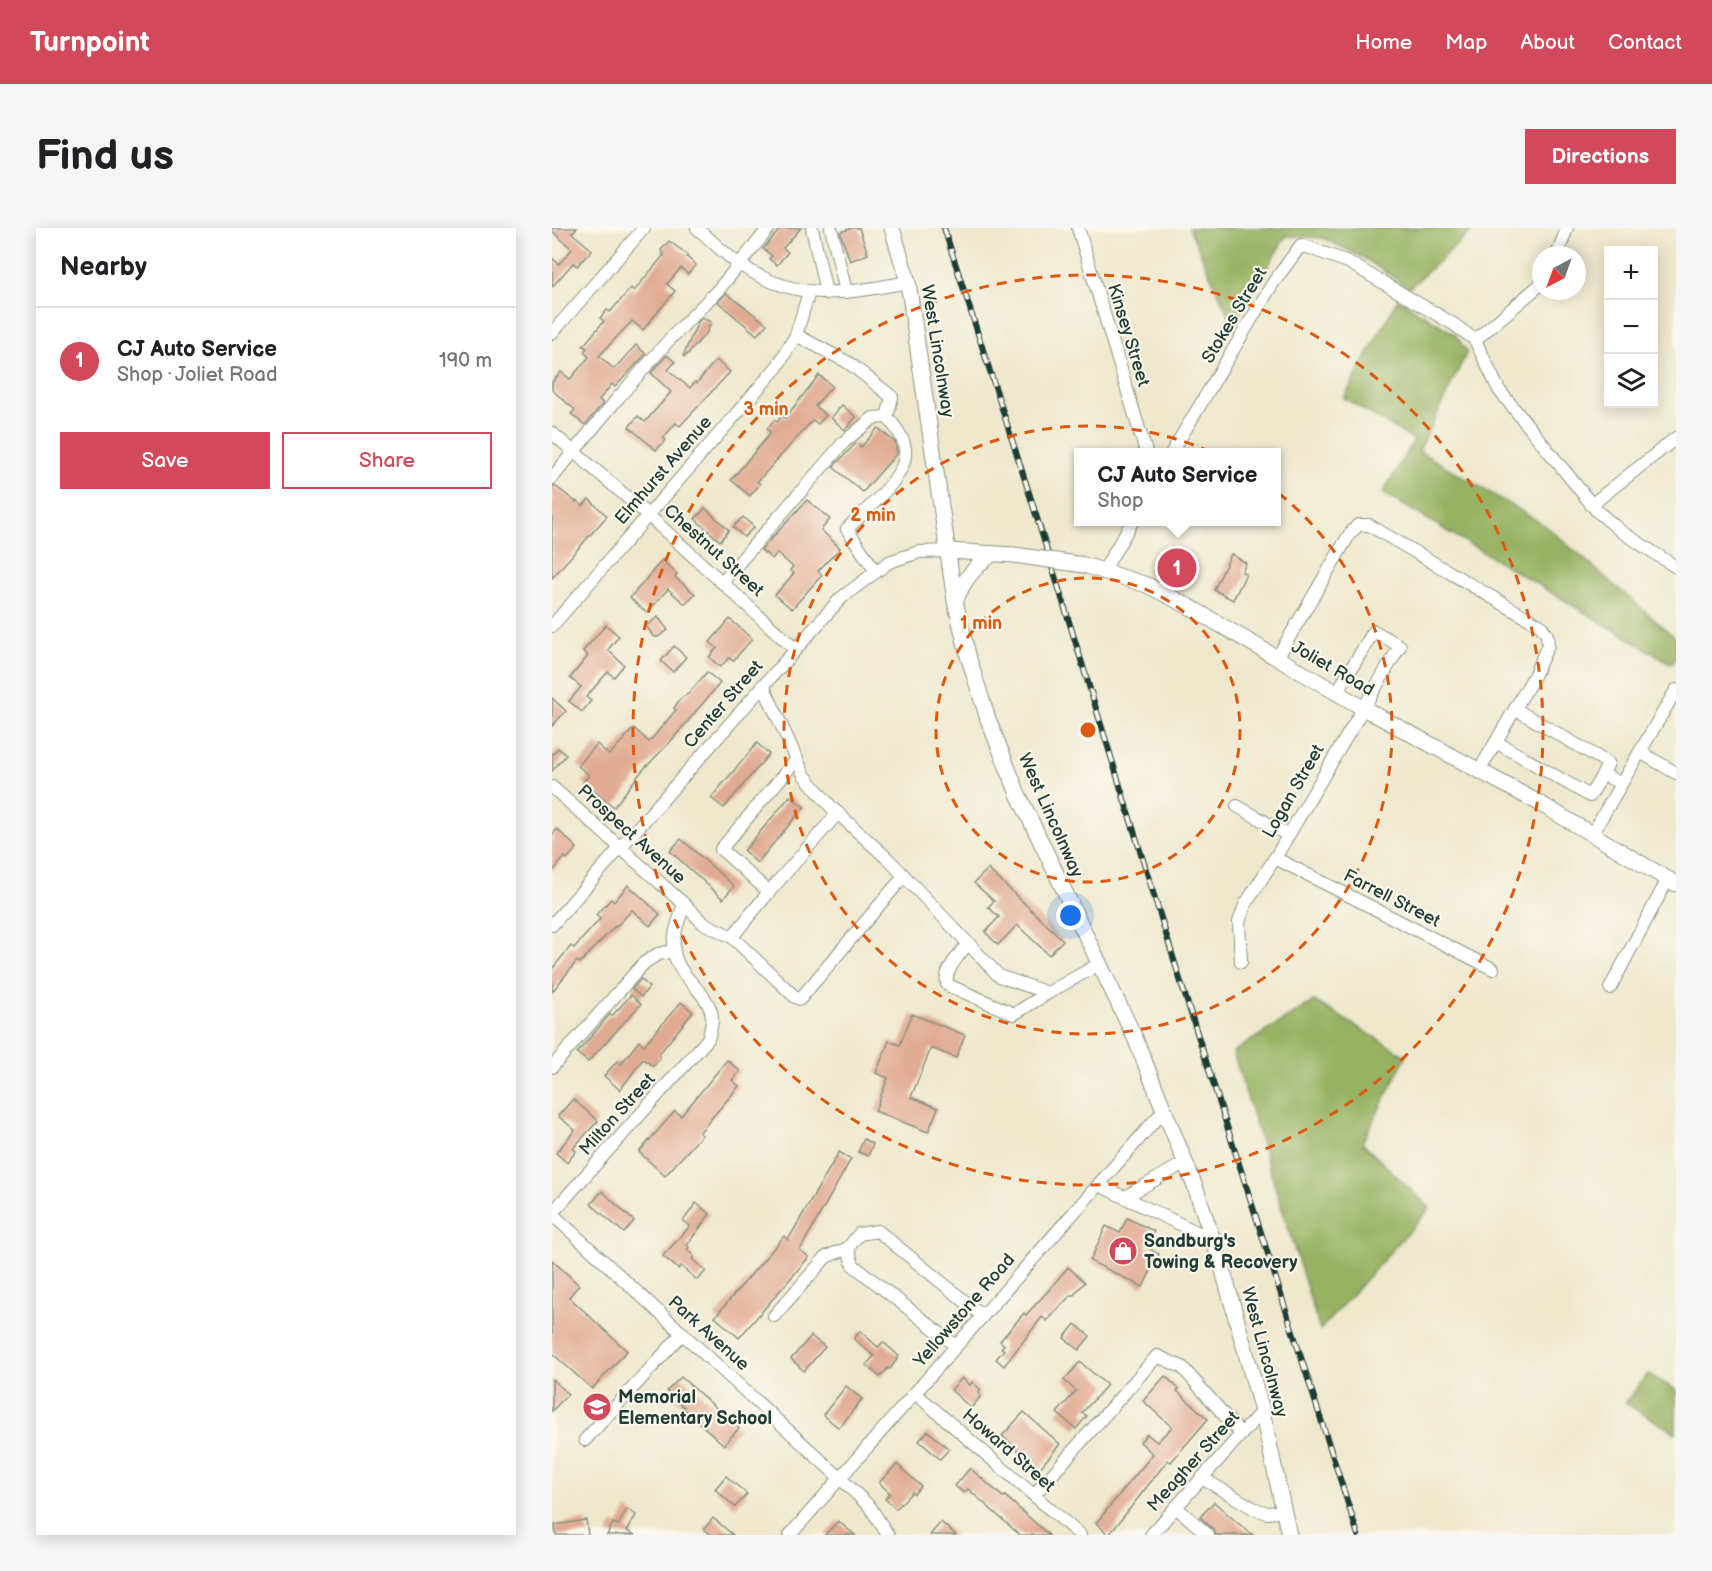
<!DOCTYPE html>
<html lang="en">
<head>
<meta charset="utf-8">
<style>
	body { margin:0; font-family:"Balsamiq Sans",sans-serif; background:#f6f6f6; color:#202124 }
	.controls { position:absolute; right:18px; top:18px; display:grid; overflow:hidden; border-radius:0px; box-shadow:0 3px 15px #0003 }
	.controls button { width:54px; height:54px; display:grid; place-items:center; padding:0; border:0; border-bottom:2px solid #e0e0e0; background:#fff; color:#202124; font:30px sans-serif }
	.compass { position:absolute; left:980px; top:18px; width:54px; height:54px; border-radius:50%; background:#fff; box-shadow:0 3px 15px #0003; rotate:221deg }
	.you { position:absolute; left:519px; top:688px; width:21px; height:21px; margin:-15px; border:4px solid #fff; border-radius:50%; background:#1a73e8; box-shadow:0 0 0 9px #1a73e833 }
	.badge { display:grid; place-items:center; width:39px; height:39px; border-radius:50%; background:#d1495b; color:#fff; font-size:20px; font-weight:700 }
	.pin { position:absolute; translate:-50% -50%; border:3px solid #fff; box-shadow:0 2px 6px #0006 }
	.popup { position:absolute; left:522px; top:220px; width:207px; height:78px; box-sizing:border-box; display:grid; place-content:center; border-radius:0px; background:#fff; filter:drop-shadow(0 2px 4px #0005); font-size:20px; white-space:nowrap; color:#757577 }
	.popup b { font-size:22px; color:#202124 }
	.popup::after { content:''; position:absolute; left:50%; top:100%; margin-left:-12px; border:12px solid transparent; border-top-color:#fff }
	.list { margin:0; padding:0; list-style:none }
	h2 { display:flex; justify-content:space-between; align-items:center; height:78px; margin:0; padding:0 24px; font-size:26px }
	h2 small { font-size:20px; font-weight:400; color:#757577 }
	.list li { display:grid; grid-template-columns:39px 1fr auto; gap:18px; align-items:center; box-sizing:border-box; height:108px; padding:0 24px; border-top:2px solid #e0e0e0 }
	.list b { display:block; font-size:22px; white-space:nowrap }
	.list p { margin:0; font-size:20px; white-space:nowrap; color:#757577 }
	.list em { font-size:20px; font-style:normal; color:#757577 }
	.actions { display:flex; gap:12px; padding:18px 24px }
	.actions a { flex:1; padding:14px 0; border:2px solid #d1495b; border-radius:0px; text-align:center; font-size:21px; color:#d1495b }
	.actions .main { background:#d1495b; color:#fff }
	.icon { flex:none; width:33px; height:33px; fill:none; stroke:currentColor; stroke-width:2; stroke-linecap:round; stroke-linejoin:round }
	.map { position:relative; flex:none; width:1124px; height:1307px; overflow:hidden; border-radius:0px }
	header { display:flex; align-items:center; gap:36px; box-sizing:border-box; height:84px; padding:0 30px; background:#d1495b; color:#fff }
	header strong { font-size:28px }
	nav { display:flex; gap:33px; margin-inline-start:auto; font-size:21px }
	.intro { display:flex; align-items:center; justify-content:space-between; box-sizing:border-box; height:144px; padding:0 36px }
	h1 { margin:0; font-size:42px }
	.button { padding:15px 27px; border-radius:0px; background:#d1495b; color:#fff; font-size:21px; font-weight:700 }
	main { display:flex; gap:36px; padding:0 36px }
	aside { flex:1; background:#fff; border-radius:0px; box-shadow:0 3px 15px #0003 }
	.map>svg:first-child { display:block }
	.forest { fill:#98b263; stroke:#5c784c; stroke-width:1.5 }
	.building { fill:#e1aa92 }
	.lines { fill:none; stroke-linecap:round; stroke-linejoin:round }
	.minor-casing { stroke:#879280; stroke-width:14 }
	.major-casing { stroke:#879280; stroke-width:17 }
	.minor { stroke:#fff; stroke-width:12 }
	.major { stroke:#fff; stroke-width:15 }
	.rail-casing { stroke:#1f3d34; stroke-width:6 }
	.rail { stroke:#fbf7ec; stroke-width:4; stroke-dasharray:11; stroke-linecap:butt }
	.major-bridge-casing { stroke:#879280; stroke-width:17; stroke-linecap:butt }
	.major-bridge { stroke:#fff; stroke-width:15 }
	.ring { fill:none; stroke:#de580e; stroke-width:3; stroke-dasharray:10 8 }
	.labels { text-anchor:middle; stroke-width:4.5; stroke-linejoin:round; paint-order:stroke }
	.street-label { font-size:18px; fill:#1f3d34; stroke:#fbf7ec }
	.poi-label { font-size:18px; font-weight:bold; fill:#1f3d34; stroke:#fbf7ec; text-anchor:start }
	.centre { fill:#de580e; stroke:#fbf7ec; stroke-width:3 }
	.ring-label { font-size:18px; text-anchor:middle; font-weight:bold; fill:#de580e; stroke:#fbf7ec; stroke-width:4.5; stroke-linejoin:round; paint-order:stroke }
</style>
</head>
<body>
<header>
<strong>Turnpoint</strong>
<nav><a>Home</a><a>Map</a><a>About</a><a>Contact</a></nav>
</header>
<div class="intro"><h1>Find us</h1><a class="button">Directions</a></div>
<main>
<aside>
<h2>Nearby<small></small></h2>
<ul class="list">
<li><span class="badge">1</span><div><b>CJ Auto Service</b><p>Shop · Joliet Road</p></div><em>190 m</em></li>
</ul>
<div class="actions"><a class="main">Save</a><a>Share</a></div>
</aside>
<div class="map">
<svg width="1124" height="1307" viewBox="0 0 1124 1307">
	<rect width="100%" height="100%" fill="#fbf7ec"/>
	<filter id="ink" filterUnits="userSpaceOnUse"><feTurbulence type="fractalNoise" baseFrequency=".0167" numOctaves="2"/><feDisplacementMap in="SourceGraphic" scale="12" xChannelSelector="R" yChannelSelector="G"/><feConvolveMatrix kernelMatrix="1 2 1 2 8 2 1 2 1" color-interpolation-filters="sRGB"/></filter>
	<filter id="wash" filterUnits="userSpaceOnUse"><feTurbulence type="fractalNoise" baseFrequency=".008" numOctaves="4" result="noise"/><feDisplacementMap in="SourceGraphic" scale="24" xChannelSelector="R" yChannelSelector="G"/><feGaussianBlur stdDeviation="1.35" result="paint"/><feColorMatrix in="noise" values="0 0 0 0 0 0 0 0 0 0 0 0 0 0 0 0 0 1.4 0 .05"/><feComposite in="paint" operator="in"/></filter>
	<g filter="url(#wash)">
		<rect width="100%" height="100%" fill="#efe8cd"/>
		<g class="forest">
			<path d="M637 0H923L857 60 812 30 771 10 734 8 681 97Z"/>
			<path d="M846 71 903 106 915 124 867 223 994 298 1124 410V430L1120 436 831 265 862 212 792 170Z"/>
			<path d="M762 773 854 828 810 915 878 980 768 1102 681 824Z"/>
			<path d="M1096 1146 1124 1162V1205L1073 1175Z"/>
		</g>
		<g id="blocks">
			<g class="building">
				<path d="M0 0H25L20 5 40 22 25 38 21 35 0 59V30L7 36 20 21 0 3Z"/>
				<path d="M229 0H249L231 20 236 24 225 37 217 31 220 28 211 21Z"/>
				<path d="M300 0H307L316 26 298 33 288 4Z"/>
				<path d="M117 13 136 27 135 29 144 37 136 46 129 40 115 56 123 63 91 102 80 93 47 128 62 141 84 117 94 126 63 159 60 156 47 172 51 175 33 197 19 186 23 182 0 162V154L9 144 18 151 37 129 32 124 35 120 31 118 52 93 48 90 55 82 58 84 79 60 82 63 112 27 109 22Z"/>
				<path d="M174 65 215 96 205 107 166 74Z"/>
				<path d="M150 90 159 94 155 104 133 129 131 128 146 94Z"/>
				<path d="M115 127 123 134 116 142 138 160 143 154 145 155 164 132 178 144 128 198 124 195 111 210 114 212 104 222 77 199 86 188 93 194 119 164 99 145Z"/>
				<path d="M267 147 280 158 263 178 274 187 266 196 261 192 205 254 208 256 198 268 179 252 217 207 218 204 215 201 222 192 225 194 230 188 233 190Z"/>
				<path d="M290 177 304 189 293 202 279 190Z"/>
				<path d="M326 200 343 214 345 225 311 264 281 239 304 215 309 219Z"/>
				<path d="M0 258H3L24 274 25 273 31 278 37 271 55 288 0 350Z"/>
				<path d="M255 272 278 291 269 302 288 320 266 343 270 347 240 381 223 367 242 345 238 342 241 339 225 325 220 331 209 322Z"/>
				<path d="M153 280 177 302 168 313 143 291Z"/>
				<path d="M191 289 202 299 192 309 181 299Z"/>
				<path d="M679 326 694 335 690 344 694 346 681 372 662 362Z"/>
				<path d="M110 332 125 346 123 349 143 366 133 376 116 361 95 385 78 370Z"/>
				<path d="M106 389 116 402 106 409H102L94 398Z"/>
				<path d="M178 391 200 411 181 433 177 430 168 439 157 429 165 420 158 414Z"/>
				<path d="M54 397 67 408 56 422 72 437 62 449 56 444 34 469 39 473 30 484 17 473 29 459 18 450 36 428 31 423Z"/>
				<path d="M122 418 134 429 121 444 109 433Z"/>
				<path d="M155 444 168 455 119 513 89 544 62 579 31 554 37 547 26 538 45 516 57 527 82 500 97 514 124 482 122 480 128 471 136 466Z"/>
				<path d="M0 470 14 483 0 498Z"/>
				<path d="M205 515 217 526 172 580 159 570Z"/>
				<path d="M6 520 14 527 0 543V527Z"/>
				<path d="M238 568 252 579 205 635 192 623Z"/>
				<path d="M5 601 25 620 15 631 13 629 0 644V607Z"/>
				<path d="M129 611 182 658 171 671 118 623Z"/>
				<path d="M436 641 511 712 497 727 465 697 446 717 433 704 447 689 436 679 442 673 422 655Z"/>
				<path d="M76 657 108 686 98 698 80 682 64 699 63 698 28 735 25 733 0 764V741L19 718 22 720 48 691 44 687 59 671 62 674Z"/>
				<path d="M89 751 97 759 89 769 80 761Z"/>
				<path d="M79 767 89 776 36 834 25 825 58 786 60 788Z"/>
				<path d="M129 774 141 784 107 826 108 830 101 838 91 831 68 862 52 848 65 833 69 836 87 813 92 817Z"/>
				<path d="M360 786 413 807 404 830 379 820 359 869 386 880 376 904 323 883 336 850 324 845 337 813 348 817Z"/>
				<path d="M175 832 188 843 180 852 187 858 147 905 150 907 113 948 87 924 123 883 129 888Z"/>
				<path d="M21 871 46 893 21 920 24 923 15 935 4 925 23 902 6 888Z"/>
				<path d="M312 911 321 916 316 928 306 924Z"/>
				<path d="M287 924 299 931 248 1022 257 1029 187 1110 163 1089 232 1008 236 1012Z"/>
				<path d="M50 963 82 993 72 1005 39 976Z"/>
				<path d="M144 975 158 986 135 1017 137 1019 135 1022 142 1028 140 1031 154 1043 145 1052 129 1038 126 1041 111 1028 138 998 131 993Z"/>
				<path d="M575 990 602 1003 594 1019 607 1026 591 1059 538 1033 554 998 568 1005Z"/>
				<path d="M0 1032 27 1057 17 1069 75 1123 40 1161 0 1125Z"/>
				<path d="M516 1039 533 1054 521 1068 519 1067 495 1093 490 1089 452 1138 444 1131 452 1122 449 1120 452 1117 448 1113 472 1085 474 1087 496 1063Z"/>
				<path d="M523 1096 538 1108 527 1122 512 1110Z"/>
				<path d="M308 1103 326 1119 331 1114 347 1128 338 1141 336 1140 328 1149 314 1137 322 1128 302 1111Z"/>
				<path d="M259 1108 273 1119 252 1143 239 1131Z"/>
				<path d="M528 1134 555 1157 530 1185 535 1188 524 1201 505 1185 524 1163 512 1152Z"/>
				<path d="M613 1148 627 1161 625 1163 656 1191 619 1234 616 1232 557 1307 544 1295 601 1226 588 1214 595 1206 605 1214 620 1199 591 1173Z"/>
				<path d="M129 1149 187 1200 172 1217 131 1180 132 1179 115 1163Z"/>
				<path d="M410 1150 418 1157 420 1154 429 1162 426 1165 429 1168 419 1180 399 1162Z"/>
				<path d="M0 1151 16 1166 0 1183Z"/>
				<path d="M294 1158 310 1171 287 1200 271 1187Z"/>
				<path d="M472 1184 508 1216 487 1241 450 1208Z"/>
				<path d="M376 1203 397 1221 388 1231 367 1213Z"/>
				<path d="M345 1236 369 1258 362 1266 360 1264 344 1281 333 1271 338 1265 327 1255Z"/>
				<path d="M418 1240 451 1269 453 1268 497 1307H468L416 1261 412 1265 403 1258Z"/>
				<path d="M174 1248 195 1266 183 1279 163 1261Z"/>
				<path d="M662 1274 687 1296 701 1307H664L661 1301 648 1289Z"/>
				<path d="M75 1281 84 1287 75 1303 83 1307H55L61 1295 66 1297Z"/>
				<path d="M161 1290 181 1307H160L152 1301Z"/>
				<path d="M34 1292 36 1307H4L3 1297Z"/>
				<path d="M286 1293 303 1307H273Z"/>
				<path d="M389 1294 404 1307H378Z"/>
			</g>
		</g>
	</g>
	<g filter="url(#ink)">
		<use href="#blocks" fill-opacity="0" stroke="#879280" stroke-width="1.5"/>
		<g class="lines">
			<g class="minor-casing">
				<g id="minor">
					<path d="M145 0C159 12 172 26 187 36 245 75 293 66 356 54"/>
					<path d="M260 0 274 65"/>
					<path d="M279 0 294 64"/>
					<path d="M526 0 594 224"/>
					<path d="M1005 27 1015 0"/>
					<path d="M0 105 92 0"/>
					<path d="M244 107 297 135 340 169 335 189C344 199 355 213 353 227 351 253 313 282 295 301L324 344"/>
					<path d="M923 112 989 56"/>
					<path d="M0 205 96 287 243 421"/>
					<path d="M620 224 721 55 749 17 796 34 903 97 923 112 947 162 1045 283 1070 304 1124 339"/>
					<path d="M0 250 66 170 117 112 167 61 217 0"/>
					<path d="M1039 277 1124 210"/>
					<path d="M552 342 580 294"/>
					<path d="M170 354 292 214 321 190 335 189"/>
					<path d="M0 398 225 139 244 107 257 64"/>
					<path d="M725 430 797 307 806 297H817L989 398 995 407 996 417 982 448 927 543"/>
					<path d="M211 457 252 547 280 580 338 633 447 748 496 765 547 736"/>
					<path d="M963 481 1056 535 1051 546 1069 556"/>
					<path d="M944 514 1038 568 1051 546"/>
					<path d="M1088 524 1124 545"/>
					<path d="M0 559 132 676C128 690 120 708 122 723 125 750 156 762 160 788 161 794 158 804 156 811L0 985"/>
					<path d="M685 578 736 607"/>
					<path d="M1040 606 1124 462"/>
					<path d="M723 630 941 741"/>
					<path d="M217 664 286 585"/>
					<path d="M132 676 151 695 180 709 217 664 169 621 245 531"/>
					<path d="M0 697 289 370 337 334 367 324 397 323"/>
					<path d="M180 709 243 769 248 771 352 648"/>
					<path d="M416 715C408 727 392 741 395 756L398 758 462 786 496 765"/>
					<path d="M689 734 687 694 693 677 723 630 848 418 822 403 785 464"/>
					<path d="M1058 760 1116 651"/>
					<path d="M0 839 92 735 106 726 122 723"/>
					<path d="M547 957 661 1012"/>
					<path d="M573 969 634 934"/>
					<path d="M0 986 288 1250 318 1279 336 1307"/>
					<path d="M222 1088 274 1029 296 1020"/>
					<path d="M404 1118 301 1037 296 1020 307 1006 326 1003 431 1088"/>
					<path d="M363 1165 528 1307"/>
					<path d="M33 1212 131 1105"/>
					<path d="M650 1250 701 1280 715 1285 732 1283"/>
					<path d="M482 1267 605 1128 630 1139 689 1206"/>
					<path d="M624 1279 656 1307"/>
					<path d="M238 1307 613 881"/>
					<path d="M599 1307 710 1183"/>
				</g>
			</g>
			<g class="major-casing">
				<g id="major">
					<path d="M340 0 356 54 403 373 417 431 436 491 466 566 583 810 644 961 670 1039 710 1183 737 1307"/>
					<path d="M397 323 462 327"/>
					<path d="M532 337 595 357 636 378 811 480 987 575 1124 656"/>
					<path d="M404 372C411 352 423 338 440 326"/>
				</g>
			</g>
			<use href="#minor" class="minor"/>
			<use href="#major" class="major"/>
			<g class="rail-casing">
				<path id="rail" d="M392 0 480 274 631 761 806 1307"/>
			</g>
			<use href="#rail" class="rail"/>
			<g class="major-bridge-casing">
				<path id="major-bridge" d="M462 327 532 337"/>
			</g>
			<use href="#major-bridge" class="major-bridge"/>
		</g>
	</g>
	<g class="ring">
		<circle cx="536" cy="502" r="152"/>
		<circle cx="536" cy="502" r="304"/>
		<circle cx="536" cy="502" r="455"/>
	</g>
	<defs>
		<g id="shop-disc" transform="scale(1.5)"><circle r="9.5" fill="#d1495b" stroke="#fbf7ec"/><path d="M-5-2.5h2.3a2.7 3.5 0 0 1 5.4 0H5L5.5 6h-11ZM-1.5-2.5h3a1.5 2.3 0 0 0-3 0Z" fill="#fff"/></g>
		<g id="school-disc" transform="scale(1.5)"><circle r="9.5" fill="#d1495b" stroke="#fbf7ec"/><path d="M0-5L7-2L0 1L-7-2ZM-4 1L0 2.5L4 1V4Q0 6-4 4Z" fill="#fff"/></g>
	</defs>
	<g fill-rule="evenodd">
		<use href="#shop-disc" x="571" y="1023"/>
		<use href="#school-disc" x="45" y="1179"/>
	</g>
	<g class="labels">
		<g class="street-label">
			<text transform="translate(682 87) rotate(-59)" y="6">Stokes Street</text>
			<text transform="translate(577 107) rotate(73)" y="6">Kinsey Street</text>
			<text transform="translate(386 123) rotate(81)" y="6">West Lincolnway</text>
			<text transform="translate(111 242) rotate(-49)" y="6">Elmhurst Avenue</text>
			<text transform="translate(162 322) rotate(42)" y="6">Chestnut Street</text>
			<text transform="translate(781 440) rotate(30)" y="6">Joliet Road</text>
			<text transform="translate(171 476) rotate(-49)" y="6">Center Street</text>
			<text transform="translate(741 563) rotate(-60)" y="6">Logan Street</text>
			<text transform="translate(499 587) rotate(66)" y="6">West Lincolnway</text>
			<text transform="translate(80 606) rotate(42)" y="6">Prospect Avenue</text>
			<text transform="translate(840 670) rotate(27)" y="6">Farrell Street</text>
			<text transform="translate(65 886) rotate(-48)" y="6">Milton Street</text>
			<text transform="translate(412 1082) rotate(-49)" y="6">Yellowstone Road</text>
			<text transform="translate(157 1105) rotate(42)" y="6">Park Avenue</text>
			<text transform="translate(713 1124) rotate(75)" y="6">West Lincolnway</text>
			<text transform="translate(457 1222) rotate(41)" y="6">Howard Street</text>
			<text transform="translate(641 1233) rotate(-48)" y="6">Meagher Street</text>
		</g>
		<g class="poi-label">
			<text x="592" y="1019">Sandburg's<tspan x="592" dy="21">Towing &amp; Recovery</tspan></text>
			<text x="66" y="1175">Memorial<tspan x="66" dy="21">Elementary School</tspan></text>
		</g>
	</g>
	<circle cx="536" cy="502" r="9" class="centre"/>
	<g class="ring-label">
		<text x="214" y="187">3 min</text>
		<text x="321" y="293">2 min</text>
		<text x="429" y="401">1 min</text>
	</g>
</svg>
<div class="controls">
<button>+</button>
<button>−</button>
<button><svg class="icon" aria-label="layers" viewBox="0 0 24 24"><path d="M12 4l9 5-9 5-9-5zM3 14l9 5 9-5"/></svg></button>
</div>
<svg class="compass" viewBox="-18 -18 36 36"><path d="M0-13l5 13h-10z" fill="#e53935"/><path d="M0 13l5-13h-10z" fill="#757577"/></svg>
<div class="you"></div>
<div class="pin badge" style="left:625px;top:340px">1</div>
<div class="popup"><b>CJ Auto Service</b>Shop</div>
</div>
</main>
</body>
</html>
